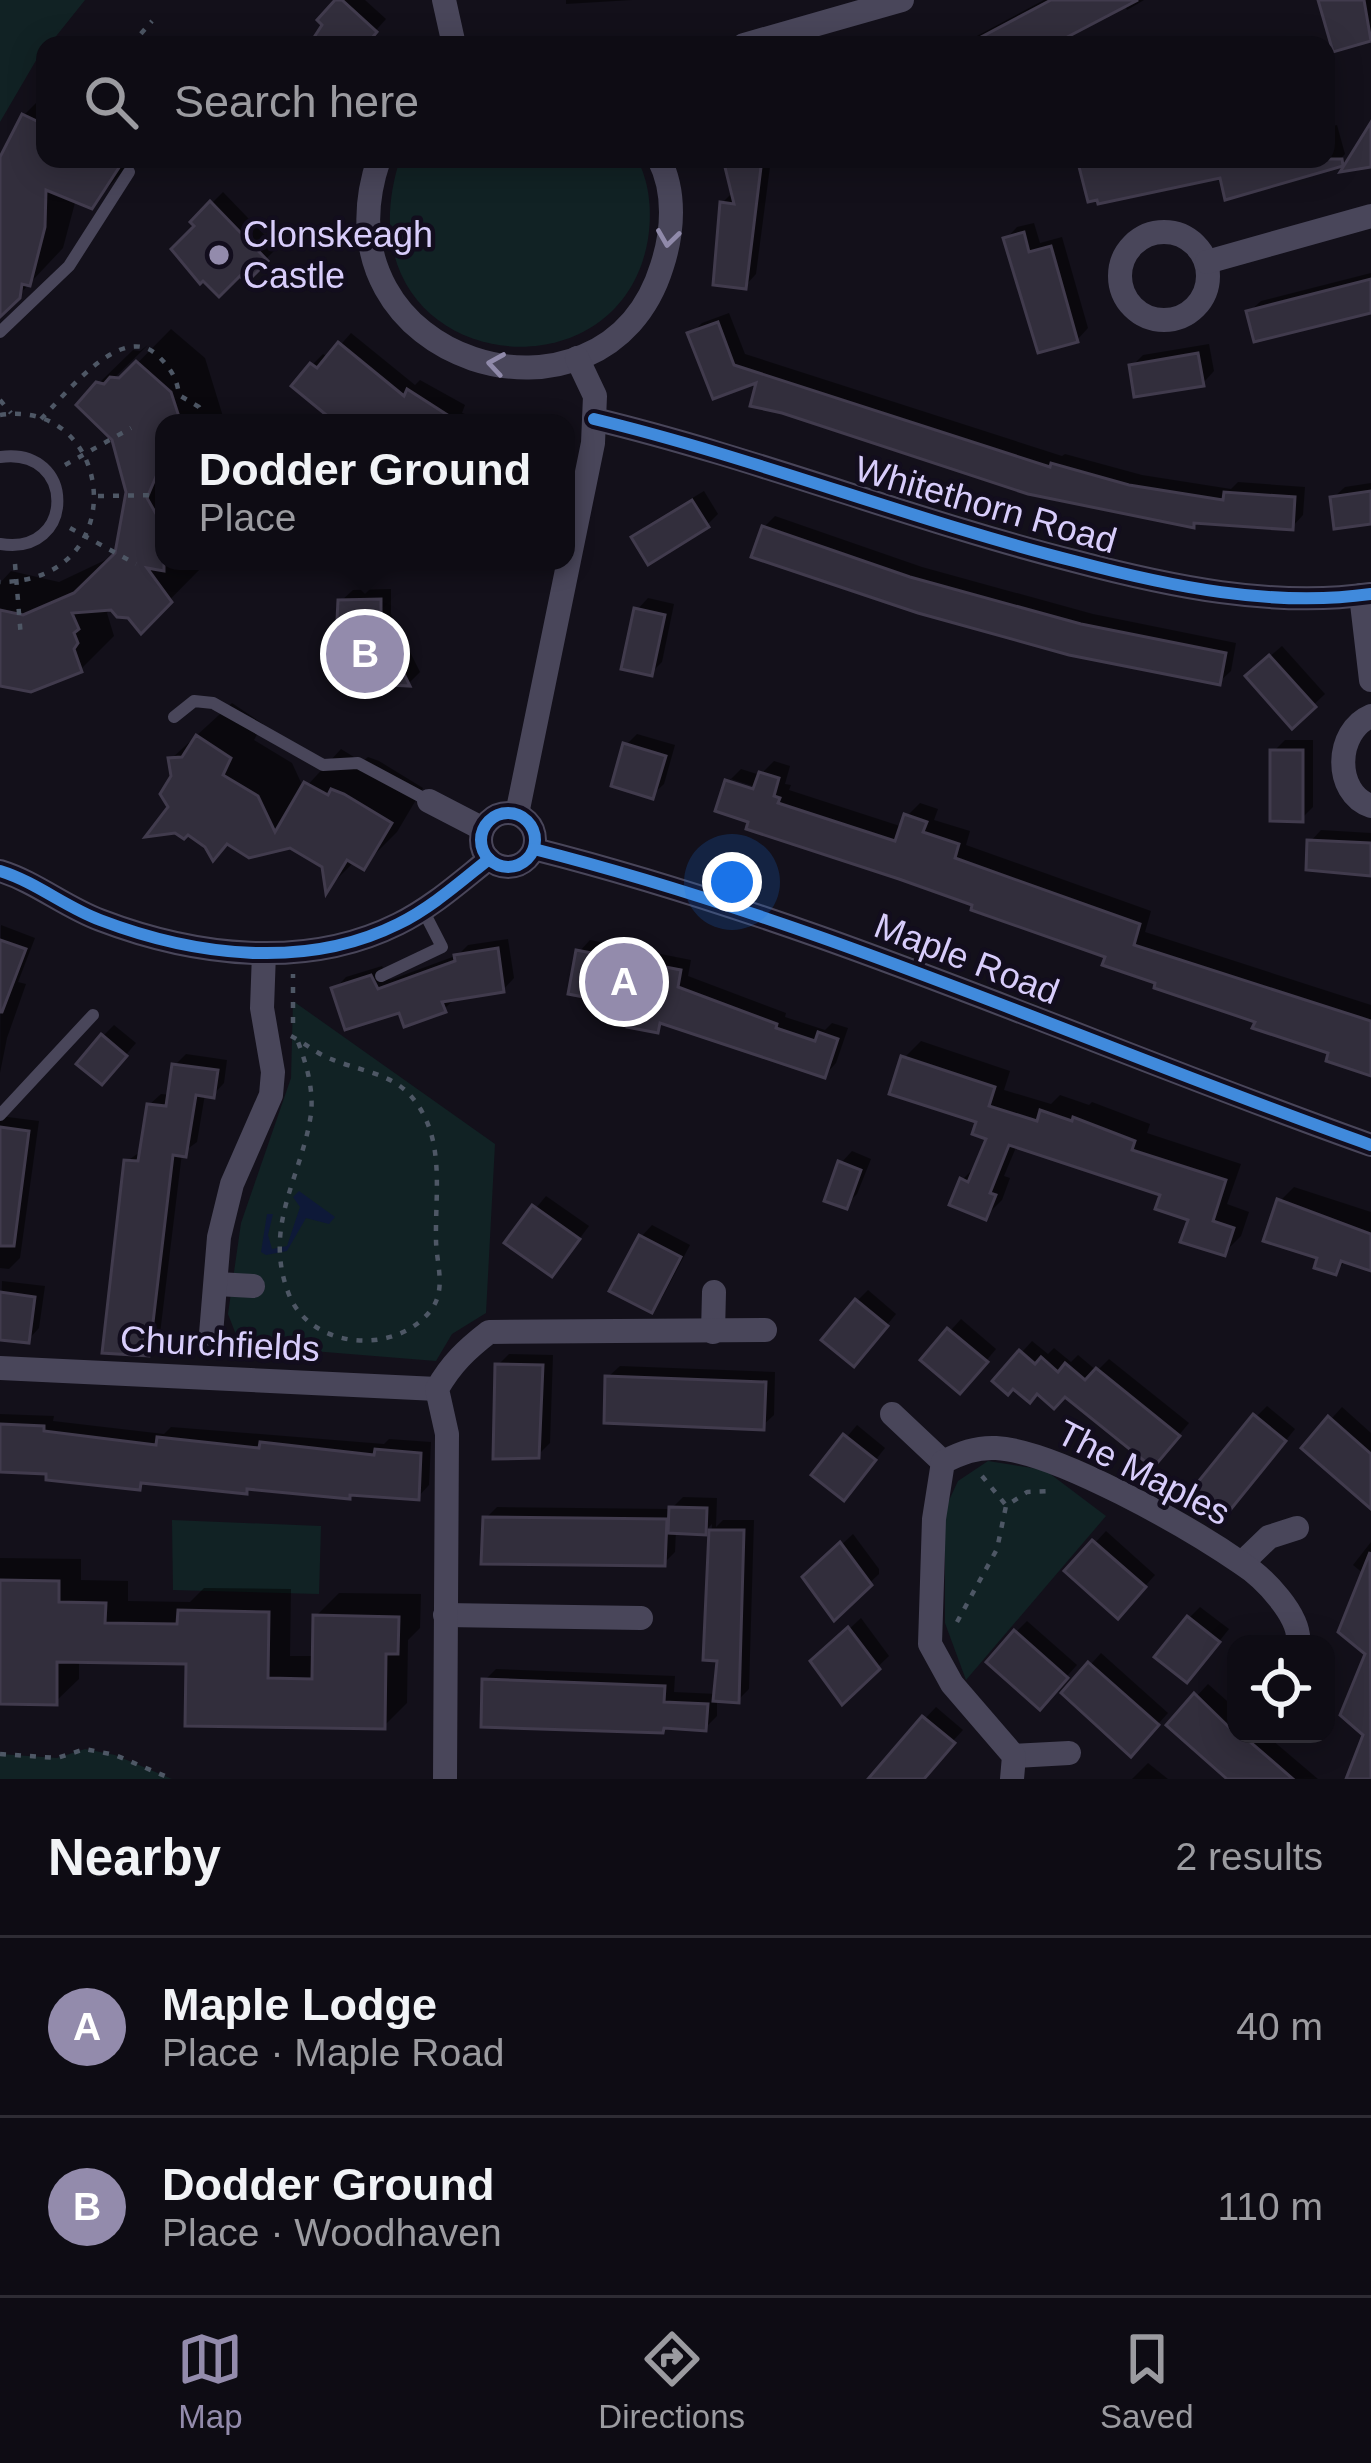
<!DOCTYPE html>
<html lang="en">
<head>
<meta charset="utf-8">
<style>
	body { margin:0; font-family:Helvetica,sans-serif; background:#1c1a22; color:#f1f3f6 }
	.controls { position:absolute; right:36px; bottom:36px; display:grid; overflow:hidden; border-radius:24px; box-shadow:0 6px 30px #0003 }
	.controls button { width:108px; height:108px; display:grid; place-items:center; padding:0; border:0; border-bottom:3px solid #2e2c34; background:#0e0c14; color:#f1f3f6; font:60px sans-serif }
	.you { position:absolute; left:732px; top:882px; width:42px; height:42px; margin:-30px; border:9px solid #fff; border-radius:50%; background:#1a73e8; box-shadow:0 0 0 18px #1a73e833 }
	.badge { display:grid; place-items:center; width:78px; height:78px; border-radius:50%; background:#938bac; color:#fff; font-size:39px; font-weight:700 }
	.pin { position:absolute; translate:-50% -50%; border:6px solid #fff; box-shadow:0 3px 12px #0006 }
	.popup { position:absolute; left:155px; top:414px; width:420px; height:156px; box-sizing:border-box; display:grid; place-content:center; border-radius:24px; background:#0e0c14; filter:drop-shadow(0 3px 9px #0005); font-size:39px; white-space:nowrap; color:#9b9ba0 }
	.popup b { font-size:45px; color:#f1f3f6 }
	.popup::after { content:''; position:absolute; left:50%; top:100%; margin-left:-24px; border:24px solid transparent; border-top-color:#0e0c14 }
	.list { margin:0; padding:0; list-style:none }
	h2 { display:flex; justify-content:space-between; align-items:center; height:156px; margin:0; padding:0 48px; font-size:51px }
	h2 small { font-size:39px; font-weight:400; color:#9b9ba0 }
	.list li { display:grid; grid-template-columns:78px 1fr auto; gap:36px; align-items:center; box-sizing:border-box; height:180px; padding:0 48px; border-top:3px solid #2e2c34 }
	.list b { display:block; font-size:45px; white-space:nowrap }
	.list p { margin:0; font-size:39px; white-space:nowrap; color:#9b9ba0 }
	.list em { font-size:39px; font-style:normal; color:#9b9ba0 }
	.icon { flex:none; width:66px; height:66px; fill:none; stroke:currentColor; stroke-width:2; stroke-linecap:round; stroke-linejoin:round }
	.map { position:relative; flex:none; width:1371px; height:1779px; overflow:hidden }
	.search { position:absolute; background:#0e0c14; box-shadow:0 6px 30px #0003; left:36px; right:36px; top:36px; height:132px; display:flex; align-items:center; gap:30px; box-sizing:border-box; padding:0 42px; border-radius:24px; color:#9b9ba0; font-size:45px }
	.sheet { height:516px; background:#0e0c14 }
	nav { display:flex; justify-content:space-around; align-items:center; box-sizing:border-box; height:168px; border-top:3px solid #2e2c34; background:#0e0c14; font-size:33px; color:#9b9ba0 }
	nav a { display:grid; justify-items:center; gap:6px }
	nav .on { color:#938bac }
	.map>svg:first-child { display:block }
	.green { fill:#112224 }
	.water { fill:#0e1938 }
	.shadow { fill:#0007; fill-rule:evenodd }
	.building { fill:#322e3c; stroke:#413b4d; stroke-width:3 }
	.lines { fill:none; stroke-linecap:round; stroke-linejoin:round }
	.path { stroke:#4e5765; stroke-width:4.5; stroke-dasharray:6 9; stroke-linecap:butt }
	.service { stroke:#49465a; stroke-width:12 }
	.minor { stroke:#49465a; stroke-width:24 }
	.cycleway-casing { stroke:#120d1d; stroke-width:20 }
	.cycleway { stroke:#408adc; stroke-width:12 }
	.oneway { stroke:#908aaa }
	.poi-dot { fill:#938bac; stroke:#120d1d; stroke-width:4.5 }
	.labels { text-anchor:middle; stroke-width:9; stroke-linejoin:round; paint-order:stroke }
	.poi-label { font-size:36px; fill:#d8cdfb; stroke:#120d1d; text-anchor:start }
	.street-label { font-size:36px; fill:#d8cdfb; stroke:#120d1d }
</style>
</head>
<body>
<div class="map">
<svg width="1371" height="1779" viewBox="0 0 1371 1779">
	<rect width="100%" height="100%" fill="#13101a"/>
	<g class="green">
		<path d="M0 0H85L49 45H45L0 122Z"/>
		<path d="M400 159H637C650 183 652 212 648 239 619 413 333 369 400 159Z"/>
		<path d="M293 1001 495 1144 486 1313 452 1334 436 1361 240 1345 228 1314 241 1223 291 1078Z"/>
		<path d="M988 1461 1045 1470 1106 1516 966 1680 945 1623V1509L958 1481Z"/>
		<path d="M172 1520 321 1526 319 1594 173 1590Z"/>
		<path d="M85 1749 115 1755 172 1779H0V1754L57 1758Z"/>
	</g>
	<path class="water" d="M299 1191 335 1217 329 1224 306 1218 287 1251 266 1255 261 1252 267 1214H273L268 1235 272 1249 287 1246 300 1207 293 1197Z"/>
	<g class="shadow">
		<path d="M339 0H365L386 19 363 45H312Z"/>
		<path d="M566 0H632L566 4Z"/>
		<path d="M1044 0H1144L1127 10 1124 4 1062 37V45H960Z"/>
		<path d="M1321 0H1371V37L1335 48Z"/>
		<path d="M45 94V159H134L92 205 76 199 63 248 0 315V164L24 115Z"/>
		<path d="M1337 125 1345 154 1334 166 1222 174 1160 190 1080 159H1326V128Z"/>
		<path d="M726 159H771L756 274 745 286 722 203 734 191Z"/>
		<path d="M223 192 277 248 246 279 194 221Z"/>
		<path d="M1034 223 1040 243 1062 237 1088 328 1077 340 1006 239 1017 227Z"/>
		<path d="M1371 273V310L1249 312 1261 301Z"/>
		<path d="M729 313 745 354 1062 456 1065 454 1142 475 1231 489 1238 482 1305 487 1303 515 1292 527 1197 520 1193 525 1029 491 753 404 761 378 714 396 691 334 702 323Z"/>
		<path d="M171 329 205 358 225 423H164V561H200L203 566 141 629 129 615 111 606 107 613 114 636 80 670 0 683V583L11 571 59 582 118 554 129 492 98 384 133 350 140 351 148 345 107 385 111 390Z"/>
		<path d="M351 333 415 385 420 380 465 405 462 413 493 423H341L312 365 323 354 329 358Z"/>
		<path d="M1209 344 1214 371 1203 383 1132 366 1143 355Z"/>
		<path d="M1371 483V522L1333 498 1345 487Z"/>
		<path d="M704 491 718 514 707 525 635 537 646 526Z"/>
		<path d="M775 516 922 567 1093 614 1236 643 1231 671 1219 682 1089 656 764 527Z"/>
		<path d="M391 589V614L420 672 409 683 337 679 341 601 353 590Z"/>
		<path d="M648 598 674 604 662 662 651 673 637 610Z"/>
		<path d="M1282 646 1325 694 1292 725 1260 665Z"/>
		<path d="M232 703 263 724 254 740 292 763 304 789 341 749 362 762 368 757 379 761 423 788 397 832 363 866 355 861 328 888 324 865 291 845 172 807 171 759Z"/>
		<path d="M637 734 675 745 664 784 652 795 626 745Z"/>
		<path d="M1285 740H1313V807L1302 818 1273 752Z"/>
		<path d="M774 761 790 766 785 784 791 785 789 790 903 827 907 816 920 803 938 809 934 820 970 831 966 845 1151 911 1145 932 1371 1005V1073L1332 1051 1159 981 1109 955 752 821 728 782 741 769 760 775ZM731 779 768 791 766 797 731 786Z"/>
		<path d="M1321 830 1371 833V875L1310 842Z"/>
		<path d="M1 925 35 938 18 982 26 984 7 1038 0 1073Z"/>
		<path d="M508 939 514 978 503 990 457 997 444 1009 335 989 346 977 382 966 390 980 458 955 468 945Z"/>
		<path d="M590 940 691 960 688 976 786 1013 785 1017 825 1030 832 1023 848 1028 836 1063 825 1075 665 1022 657 1030 579 952Z"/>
		<path d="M114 1025 136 1043 113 1070 103 1036Z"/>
		<path d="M921 1041 1010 1071 1004 1090 1051 1104 1060 1095 1089 1105 1092 1102 1150 1124 1147 1133 1241 1164 1227 1204 1249 1212 1241 1236 1224 1253 1164 1193 1017 1145 1004 1176 1010 1178 1002 1200 985 1217 962 1180 979 1163 990 1137 979 1121 904 1058Z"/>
		<path d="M186 1054 227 1060 224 1083 213 1095 205 1094 197 1142 182 1153 159 1342 148 1353 127 1161 143 1150 149 1105 161 1094 171 1095 175 1065Z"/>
		<path d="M0 1116 39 1121 20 1258 9 1269 0 1268Z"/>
		<path d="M852 1151 871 1159 857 1194 846 1205 841 1163Z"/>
		<path d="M1294 1187 1371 1212V1268L1347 1260 1335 1272 1280 1201Z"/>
		<path d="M546 1196 589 1226 562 1262 508 1242Z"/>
		<path d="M652 1225 690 1245 662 1298 651 1309 641 1237Z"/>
		<path d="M2 1281 45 1286 39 1328 28 1340 0 1337Z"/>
		<path d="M868 1290 896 1314 865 1352 857 1301Z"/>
		<path d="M961 1319 996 1349 971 1379 924 1360Z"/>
		<path d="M1032 1341 1048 1354 1054 1348 1071 1362 1078 1355 1097 1371 1109 1359 1189 1423 1164 1453 1065 1394 996 1381Z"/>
		<path d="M509 1354 553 1355 550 1443 538 1455 498 1365Z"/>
		<path d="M620 1366 775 1372 774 1415 762 1426 608 1377Z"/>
		<path d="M1267 1406 1295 1429 1229 1510 1256 1417Z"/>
		<path d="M1342 1407 1371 1433V1505L1305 1448Z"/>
		<path d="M0 1414 54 1416 53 1421 164 1434 171 1427 384 1444 389 1439 431 1442 429 1485 418 1497 250 1486 246 1491 146 1480 139 1487 50 1471 0 1469Z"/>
		<path d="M857 1425 885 1448 855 1486 815 1475Z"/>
		<path d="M683 1497 717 1498 716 1527 723 1520H754L749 1689 738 1700 717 1698V1716L705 1728 667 1725 662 1730 485 1680 496 1669 675 1676 674 1692 717 1694 720 1658 706 1657 712 1524 705 1531 676 1530 675 1552 664 1563 486 1518 497 1507 671 1509Z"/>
		<path d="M1106 1531 1155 1575 1129 1604 1069 1571Z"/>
		<path d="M853 1534 879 1569V1574L834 1616 806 1578Z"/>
		<path d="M1371 1542V1655L1342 1631 1364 1574 1353 1565Z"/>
		<path d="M0 1558 81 1559V1580L128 1581V1601L190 1602 204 1588 291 1589 290 1656H315L316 1616 339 1593 421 1594 420 1628 408 1640 407 1703 384 1726 189 1661 79 1659V1679L55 1702 0 1701Z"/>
		<path d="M1200 1607 1229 1629 1198 1668 1189 1618Z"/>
		<path d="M861 1618 889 1656 843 1700 814 1662Z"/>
		<path d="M1027 1621 1077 1665 1051 1694 1016 1632Z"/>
		<path d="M1101 1653 1168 1713 1142 1742 1065 1693Z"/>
		<path d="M1208 1684 1236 1709V1734H1265L1318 1779H1234L1171 1724Z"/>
		<path d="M936 1707 963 1730 918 1779H868Z"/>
		<path d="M1148 1763 1168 1779H1132Z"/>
	</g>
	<g class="building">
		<path d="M335 0H342L377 32 366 45H309L322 25 317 20Z"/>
		<path d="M1051 0H1138L1052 45H966Z"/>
		<path d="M1318 0H1364L1371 41 1333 52Z"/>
		<path d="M22 114 45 125V159H118L115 165 120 166 92 209 46 190 45 227 30 286 22 284 20 298 0 317V157Z"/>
		<path d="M1371 122V167L1340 172Z"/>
		<path d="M723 159H762L746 289 713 285 720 202 734 204Z"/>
		<path d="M1077 159H1110L1111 166 1141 159H1342L1343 166 1225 200 1220 178 1098 204 1097 200 1088 202Z"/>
		<path d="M210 201 268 261 246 283 240 276 219 297 203 281 200 284 171 249 194 226 190 222Z"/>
		<path d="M1024 232 1029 252 1051 246 1078 342 1038 353 1003 238Z"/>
		<path d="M1371 279V313L1254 342 1246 311Z"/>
		<path d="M718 322 734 365 1050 467 1051 463 1129 485 1223 500 1224 492 1295 497 1293 530 1194 523V528L1028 494 782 413 750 406 756 383 713 399 687 333Z"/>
		<path d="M338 342 404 396 407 389 460 423H336L291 386 310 363 317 368Z"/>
		<path d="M1198 353 1204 386 1134 397 1129 365Z"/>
		<path d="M136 361 171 392 181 423H164V472H158L147 498 159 519H164V571L147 568 172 602 141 634 128 618 117 617 111 610 72 613 79 629 74 633 78 643 74 649 82 672 31 692 0 686V610L23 615 74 593 115 553 126 492 112 440 76 405 96 382 104 384 110 377 119 378Z"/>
		<path d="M1371 491V524L1334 529 1330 497Z"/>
		<path d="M692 500 709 527 648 565 631 537Z"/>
		<path d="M762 526 910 577 1081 624 1226 653 1220 685 1069 655 918 613 751 557Z"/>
		<path d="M381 599V626L410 686 334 682 338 600Z"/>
		<path d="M634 608 665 615 652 676 621 669Z"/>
		<path d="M1269 655 1316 707 1292 729 1245 676Z"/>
		<path d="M196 735 231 758 223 775 258 796 275 832 304 782 328 795 331 789 344 794 392 823 364 870 347 860 326 894 322 867 290 848 249 858 227 844 213 861 205 847 188 835 184 839 175 833 145 837 168 807 160 794 171 776 168 758 182 757Z"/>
		<path d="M623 743 666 756 653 799 611 786Z"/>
		<path d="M1270 750H1303V822L1270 821Z"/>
		<path d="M759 772 779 778 774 796 780 798 778 803 895 841 904 814 927 822 923 832 959 844 955 858 1140 924 1134 945 1371 1021V1076L1326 1061 1328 1053 1252 1028 1255 1022 1154 988 1155 983 1102 965 1105 957 971 910 972 905 899 879 746 829 748 822 715 811 725 780 753 789Z"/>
		<path d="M1307 840 1371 843V876L1306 870Z"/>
		<path d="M0 940 26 949 2 1012H0Z"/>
		<path d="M498 948 504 992 442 1002 446 1012 404 1027 399 1013 345 1030 331 988 371 975 378 989 455 961 454 955Z"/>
		<path d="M576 950 681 970 678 987 777 1024 776 1028 815 1041 818 1032 838 1039 825 1078 660 1023 658 1033 627 1027 631 1006 568 994Z"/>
		<path d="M101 1034 127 1056 102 1085 76 1064Z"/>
		<path d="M901 1056 995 1087 989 1106 1037 1121 1040 1110 1072 1121 1073 1117 1135 1141 1132 1150 1226 1180 1213 1221 1234 1228 1225 1256 1180 1242 1188 1220 1155 1209 1160 1195 1009 1145 990 1193 996 1195 986 1220 949 1205 960 1178 968 1182 986 1139 972 1134 976 1122 889 1094Z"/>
		<path d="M172 1064 218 1070 214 1098 196 1095 186 1157 173 1155 149 1356 102 1353 124 1160 138 1161 147 1104 166 1106Z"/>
		<path d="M0 1127 29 1131 14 1246H0Z"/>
		<path d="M838 1161 861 1170 847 1209 824 1201Z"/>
		<path d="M1277 1199 1371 1234V1271L1341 1261 1336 1275 1314 1268 1317 1258 1263 1241Z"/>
		<path d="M532 1205 580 1239 552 1277 504 1243Z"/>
		<path d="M639 1235 681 1257 652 1313 609 1291Z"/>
		<path d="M0 1292 35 1297 29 1343 0 1340Z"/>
		<path d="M855 1299 888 1326 854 1367 821 1340Z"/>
		<path d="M947 1328 988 1362 960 1394 920 1360Z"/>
		<path d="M1019 1350 1035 1364 1041 1357 1058 1372 1065 1363 1085 1380 1096 1368 1180 1436 1153 1468 1065 1397 1054 1409 1037 1394 1030 1403 1013 1389 1008 1395 992 1381Z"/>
		<path d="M495 1364 543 1365 539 1458 493 1459Z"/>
		<path d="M605 1376 766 1382 764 1430 604 1423Z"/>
		<path d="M1253 1414 1286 1441 1218 1525 1185 1498Z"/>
		<path d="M1328 1416 1371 1454V1509L1301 1448Z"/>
		<path d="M0 1424 44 1426V1431L156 1445 157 1437 259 1448 260 1442 374 1455 375 1449 421 1453 419 1500 350 1495V1499L247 1489V1494L141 1483 140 1490 46 1480V1474L0 1472Z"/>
		<path d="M843 1434 876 1460 844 1501 811 1475Z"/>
		<path d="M669 1507 707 1508 706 1535 668 1533Z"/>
		<path d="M483 1517 667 1519 665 1566 481 1564Z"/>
		<path d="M709 1530H744L739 1703 713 1701 717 1661 703 1660Z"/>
		<path d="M1092 1540 1146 1587 1118 1619 1064 1571Z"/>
		<path d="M840 1542 872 1585 834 1621 802 1577Z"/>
		<path d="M1370 1552 1371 1779H1346L1363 1735 1340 1715 1365 1654 1338 1632Z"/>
		<path d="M0 1580 59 1581V1602L106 1603 105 1623 177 1624 178 1610 269 1612 268 1678 312 1679 313 1615 399 1617 398 1654H386L385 1729 185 1726 186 1664 57 1662V1705L0 1704Z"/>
		<path d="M1187 1616 1220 1642 1187 1683 1154 1657Z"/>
		<path d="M848 1627 880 1669 842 1705 810 1661Z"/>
		<path d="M1014 1630 1068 1678 1040 1710 986 1662Z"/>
		<path d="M1088 1662 1159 1725 1131 1757 1061 1693Z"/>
		<path d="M482 1679 665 1686 664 1702 708 1704 706 1731 664 1728 663 1733 481 1727Z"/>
		<path d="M1194 1693 1236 1734H1241L1293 1779H1227L1166 1725Z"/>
		<path d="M922 1716 955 1743 924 1779H868Z"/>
	</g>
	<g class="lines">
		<g class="path">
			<path d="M131 45 152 21"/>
			<path d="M0 400 11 413"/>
			<path d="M0 415C115 397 135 582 0 582"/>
			<path d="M41 419C65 395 120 323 156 354 169 366 177 377 179 395L199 407 207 423"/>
			<path d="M65 465 131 428"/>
			<path d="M98 496 164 495"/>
			<path d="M70 528 136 564"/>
			<path d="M15 564 21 638"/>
			<path d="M293 1023V974"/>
			<path d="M291 1036C305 1043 317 1054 331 1059 354 1069 387 1073 406 1091 447 1131 435 1189 436 1239 436 1263 447 1289 431 1310 395 1357 308 1349 288 1292 263 1225 302 1176 311 1114 314 1087 305 1059 295 1034"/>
			<path d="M982 1476 1005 1504"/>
			<path d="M957 1622 997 1549 1006 1506 1027 1492 1054 1491"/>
			<path d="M0 1754 57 1758 85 1749 115 1755 172 1779"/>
		</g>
		<g class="service">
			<path d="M0 332 69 266 129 172"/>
			<path d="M0 457C77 446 76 557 0 544"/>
			<path d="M174 717 194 701 213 703 323 765 358 763 429 801"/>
			<path d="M381 976 442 947 423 910"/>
			<path d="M0 1115 93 1015"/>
		</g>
		<g class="minor">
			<path d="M444 0 454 45"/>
			<path d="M744 45 902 0"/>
			<path d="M379 159C309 364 605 451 662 266 673 232 676 192 659 159"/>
			<circle cx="1164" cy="276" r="44"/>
			<path d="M1207 262 1371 216"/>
			<path d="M594 419C756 458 912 520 1074 561 1168 586 1273 608 1371 594"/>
			<path d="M1361 595 1371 680"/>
			<path d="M1371 716C1335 731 1333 793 1371 806"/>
			<path d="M429 801 483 829"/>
			<circle cx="508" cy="840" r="27"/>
			<path d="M517 814 593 443 595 396 577 358"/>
			<path d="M534 849C826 923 1089 1045 1371 1145"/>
			<path d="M0 871C36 882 65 907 100 920 194 956 306 970 398 924 431 908 460 882 489 859"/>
			<path d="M217 1284 253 1286"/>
			<path d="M713 1332 714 1292"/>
			<path d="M211 1334 219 1237 232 1184 271 1095 273 1072 262 1008 264 953"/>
			<path d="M0 1368 437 1389"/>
			<path d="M892 1414 943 1462"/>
			<path d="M1242 1563 1269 1537 1297 1528"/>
			<path d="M445 1615 641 1618"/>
			<path d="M1014 1756 1069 1753"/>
			<path d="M445 1779 447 1434 437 1389C451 1364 467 1349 489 1332L765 1330"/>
			<path d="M1012 1779 1014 1756 952 1684 930 1644 934 1519 943 1462C961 1453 976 1447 996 1448 1056 1451 1189 1527 1241 1563 1263 1577 1302 1616 1298 1644"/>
		</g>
		<g class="cycleway-casing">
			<g id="cycleway">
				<path d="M594 419C756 458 912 520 1074 561 1168 586 1273 608 1371 594"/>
				<circle cx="508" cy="840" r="27"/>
				<path d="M534 849C826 923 1089 1045 1371 1145"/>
				<path d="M0 871C36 882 65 907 100 920 194 956 306 970 398 924 431 908 460 882 489 859"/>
			</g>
		</g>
		<use href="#cycleway" class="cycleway"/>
	</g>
	<defs><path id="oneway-chevron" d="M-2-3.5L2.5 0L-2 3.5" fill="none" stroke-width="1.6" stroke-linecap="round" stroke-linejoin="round" transform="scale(3)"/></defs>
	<g class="oneway">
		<use href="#oneway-chevron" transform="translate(668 238) rotate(98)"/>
		<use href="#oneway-chevron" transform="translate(496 364) rotate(-171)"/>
	</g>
	<circle class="poi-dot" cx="219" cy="255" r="12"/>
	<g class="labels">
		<g class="poi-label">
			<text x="243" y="247">Clonskeagh<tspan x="243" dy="41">Castle</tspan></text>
		</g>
		<g class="street-label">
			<text transform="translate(986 504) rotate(16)" y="13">Whitethorn Road</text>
			<text transform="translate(967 958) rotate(21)" y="13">Maple Road</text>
			<text transform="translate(220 1343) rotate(3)" y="13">Churchfields</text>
			<text transform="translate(1144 1472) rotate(27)" y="13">The Maples</text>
		</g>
	</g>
</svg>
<div class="controls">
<button><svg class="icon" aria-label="locate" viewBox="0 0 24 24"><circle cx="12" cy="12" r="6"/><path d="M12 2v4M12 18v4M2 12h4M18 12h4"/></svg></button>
</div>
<div class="you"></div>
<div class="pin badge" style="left:624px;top:982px">A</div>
<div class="pin badge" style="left:365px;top:654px">B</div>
<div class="popup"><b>Dodder Ground</b>Place</div>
<div class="search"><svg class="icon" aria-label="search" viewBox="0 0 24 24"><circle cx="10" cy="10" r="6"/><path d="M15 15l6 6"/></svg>Search here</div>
</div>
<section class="sheet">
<h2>Nearby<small>2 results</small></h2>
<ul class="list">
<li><span class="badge">A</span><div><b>Maple Lodge</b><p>Place · Maple Road</p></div><em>40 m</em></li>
<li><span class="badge">B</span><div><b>Dodder Ground</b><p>Place · Woodhaven</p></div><em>110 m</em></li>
</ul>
</section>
<nav>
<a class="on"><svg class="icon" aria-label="map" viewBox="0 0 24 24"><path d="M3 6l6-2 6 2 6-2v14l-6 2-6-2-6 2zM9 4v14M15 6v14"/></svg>Map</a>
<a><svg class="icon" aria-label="directions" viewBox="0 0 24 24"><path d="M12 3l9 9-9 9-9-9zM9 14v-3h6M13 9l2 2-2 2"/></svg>Directions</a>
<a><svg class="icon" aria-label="saved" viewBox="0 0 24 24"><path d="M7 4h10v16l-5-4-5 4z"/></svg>Saved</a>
</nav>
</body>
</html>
